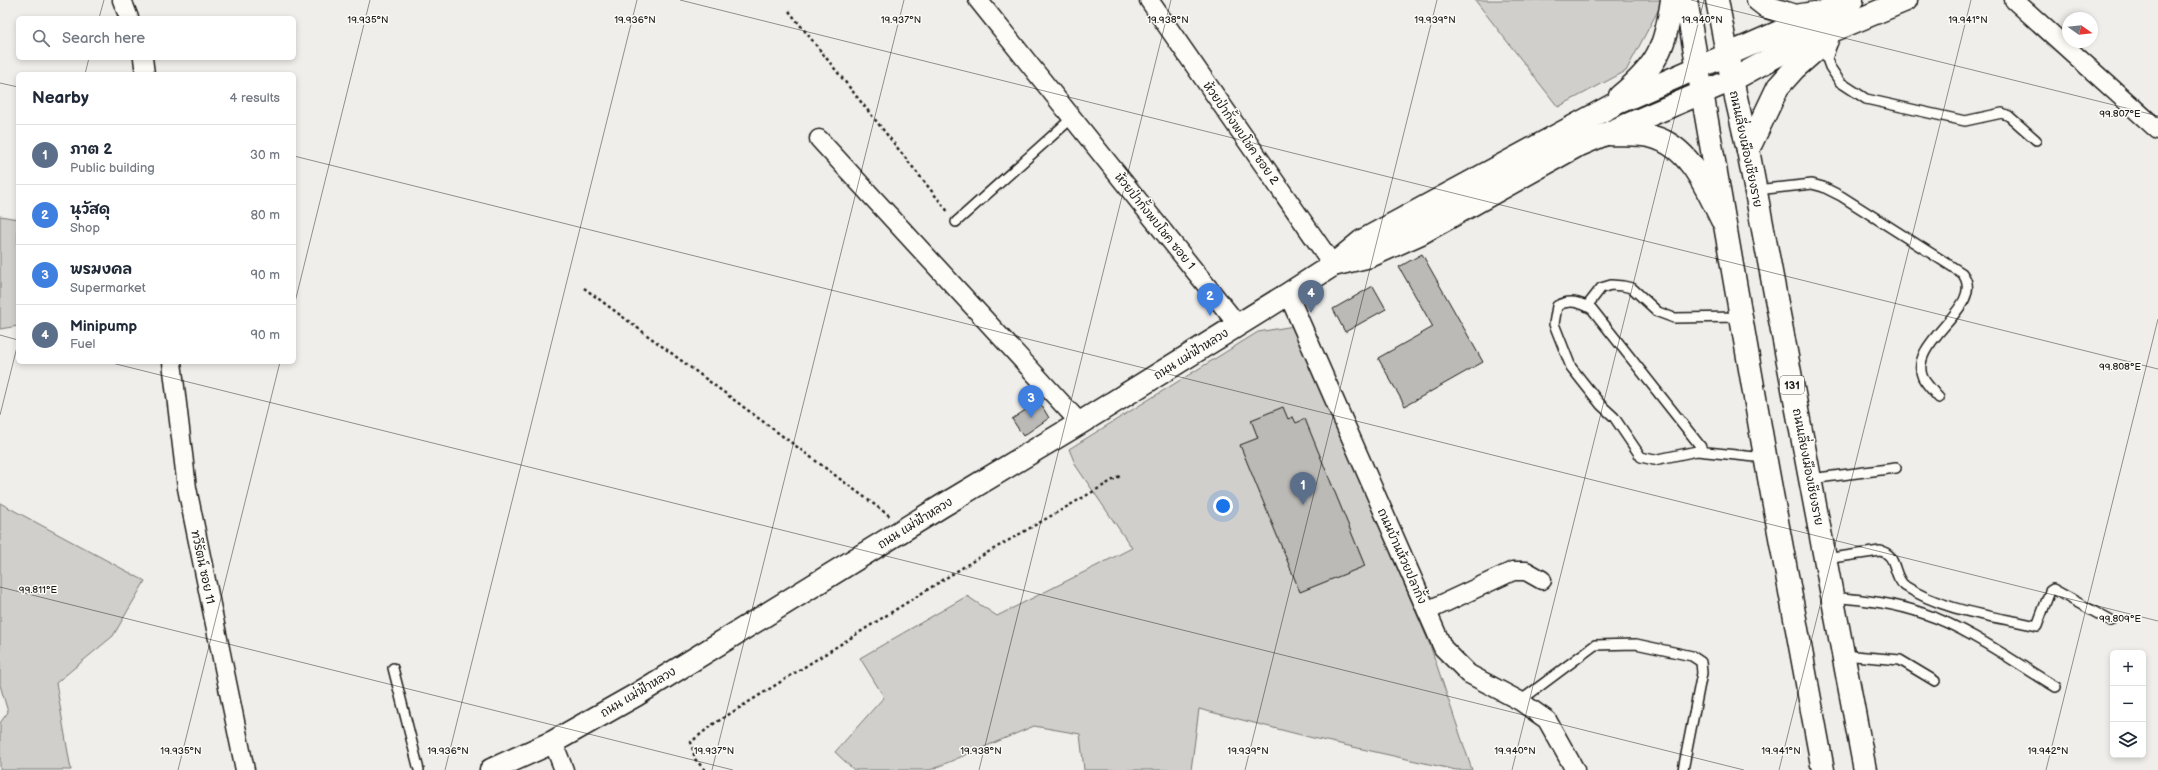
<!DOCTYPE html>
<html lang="en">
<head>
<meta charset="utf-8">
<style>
	body { margin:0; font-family:"Balsamiq Sans","Playpen Sans Thai",sans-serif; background:#f6f6f7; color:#1f2937 }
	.controls { position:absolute; right:12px; bottom:12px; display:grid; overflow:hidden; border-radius:6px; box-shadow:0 2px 6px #0003 }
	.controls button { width:36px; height:36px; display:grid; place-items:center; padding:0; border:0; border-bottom:1px solid #e0e1e3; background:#fff; color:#1f2937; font:20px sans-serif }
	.compass { position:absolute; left:2062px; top:12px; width:36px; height:36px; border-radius:50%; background:#fff; box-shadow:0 2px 6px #0003; rotate:104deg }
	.you { position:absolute; left:1223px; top:506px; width:14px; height:14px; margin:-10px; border:3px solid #fff; border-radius:50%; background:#1a73e8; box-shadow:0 0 0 6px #1a73e833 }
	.badge { display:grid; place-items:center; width:26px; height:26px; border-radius:50%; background:#d93025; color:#fff; font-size:13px; font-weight:700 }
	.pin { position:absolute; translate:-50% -33px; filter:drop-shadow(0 1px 2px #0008) }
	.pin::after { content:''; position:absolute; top:21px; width:14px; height:12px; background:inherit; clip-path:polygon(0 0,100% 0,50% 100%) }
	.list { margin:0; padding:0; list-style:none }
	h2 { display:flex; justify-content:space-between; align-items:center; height:52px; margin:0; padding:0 16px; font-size:17px }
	h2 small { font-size:13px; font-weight:400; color:#747a83 }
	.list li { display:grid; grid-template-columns:26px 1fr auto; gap:12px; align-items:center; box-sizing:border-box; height:60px; padding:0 16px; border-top:1px solid #e0e1e3 }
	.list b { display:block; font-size:15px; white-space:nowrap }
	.list p { margin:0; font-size:13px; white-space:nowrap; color:#747a83 }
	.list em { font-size:13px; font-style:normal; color:#747a83 }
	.icon { flex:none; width:22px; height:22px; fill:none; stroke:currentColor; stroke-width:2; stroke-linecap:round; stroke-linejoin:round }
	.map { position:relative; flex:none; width:2158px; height:770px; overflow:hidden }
	.search { position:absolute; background:#fff; box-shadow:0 2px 6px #0003; left:16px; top:16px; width:280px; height:44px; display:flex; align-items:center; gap:10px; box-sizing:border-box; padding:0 14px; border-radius:6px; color:#747a83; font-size:15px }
	.panel { position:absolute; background:#fff; box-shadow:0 2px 6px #0003; left:16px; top:72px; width:280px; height:292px; border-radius:6px }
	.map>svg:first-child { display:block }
	.green { fill:#d0cfcc; stroke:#767674 }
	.building { fill:#bbbab6; stroke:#1c1c1c }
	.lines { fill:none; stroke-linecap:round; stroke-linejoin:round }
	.lane-casing { stroke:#1c1c1c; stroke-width:12 }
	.street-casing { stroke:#1c1c1c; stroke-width:21 }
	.secondary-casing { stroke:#1c1c1c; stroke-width:25 }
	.highway-casing { stroke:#1c1c1c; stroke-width:25 }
	.path { stroke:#1c1c1c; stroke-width:2.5; stroke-dasharray:3 3; stroke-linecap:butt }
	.lane { stroke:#fdfcf7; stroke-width:9 }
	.street { stroke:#fdfcf7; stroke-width:18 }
	.secondary { stroke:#fdfcf7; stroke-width:22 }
	.highway { stroke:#fdfcf7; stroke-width:22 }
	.ticks { fill:none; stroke:#1c1c1c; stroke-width:1; stroke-opacity:0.45 }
	.labels { text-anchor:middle; stroke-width:3; stroke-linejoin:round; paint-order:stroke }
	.shield { fill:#fdfcf7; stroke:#605f5e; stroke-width:1 }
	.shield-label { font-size:11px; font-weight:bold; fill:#1c1c1c }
	.street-label { font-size:12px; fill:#1c1c1c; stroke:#fdfcf7 }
	.ticks-label { font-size:10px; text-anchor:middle; fill:#1c1c1c; stroke:#fdfcf7; stroke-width:3; stroke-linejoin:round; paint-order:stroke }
</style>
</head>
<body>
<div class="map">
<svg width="2158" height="770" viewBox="0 0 2158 770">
	<rect width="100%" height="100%" fill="#f0eeea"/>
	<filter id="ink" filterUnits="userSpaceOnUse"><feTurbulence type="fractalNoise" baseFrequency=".025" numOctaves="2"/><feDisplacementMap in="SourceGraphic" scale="8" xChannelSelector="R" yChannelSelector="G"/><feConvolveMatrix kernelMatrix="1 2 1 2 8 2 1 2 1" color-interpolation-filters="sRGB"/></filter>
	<g filter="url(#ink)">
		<g class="green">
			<path d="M1475 0H1661L1662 3 1626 71 1558 107Z"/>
			<path d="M0 216 18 219V326L0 329Z"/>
			<path d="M1294 326 1430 645 1472 770H1456L1313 738 1199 709 1191 770H1084L1080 734 1034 726 930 770H854L835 752 884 697 860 658 967 596 997 616 1132 548 1076 466 1069 449 1258 332Z"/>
			<path d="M0 503 145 581 113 636 56 683 71 770H0V723L8 712 0 685Z"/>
		</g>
		<g class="building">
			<path d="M1422 254 1483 362 1405 406 1378 358 1433 327 1399 267Z"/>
			<path d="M1373 286 1386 309 1345 332 1333 309Z"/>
			<path d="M1039 401 1049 418 1023 436 1012 419Z"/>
			<path d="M1283 407 1288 419 1293 417 1296 423 1305 419 1365 566 1300 592 1240 445 1258 438 1251 420Z"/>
		</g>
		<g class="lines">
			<g class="lane-casing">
				<g id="lane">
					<path d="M1832 44 1827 59 1830 67 1840 82 1866 99 1965 121 2002 113 2009 116 2036 140"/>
					<path d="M1756 190 1812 184 1823 187 1841 196 1962 273C1989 306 1906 341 1923 378 1927 385 1934 392 1939 398"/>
					<path d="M956 222 1072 118"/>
					<path d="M1587 306 1601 288 1611 285 1623 286 1632 288 1658 312 1674 318 1741 317"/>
					<path d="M1705 452 1592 309C1580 302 1569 299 1557 306L1554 324 1571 367 1601 405 1614 417 1641 457 1654 460 1697 451 1765 458"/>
					<path d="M1810 479 1896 468"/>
					<path d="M1825 559 1880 551C1898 554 1892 576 1905 586 1943 611 1993 616 2037 626L2050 591 2053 589 2111 621"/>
					<path d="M1832 597C1864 600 1895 603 1925 614 1968 628 2017 664 2056 687"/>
					<path d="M1843 655 1900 660 1935 681"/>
					<path d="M393 668 419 770"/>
					<path d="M1520 701 1595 645 1636 644 1692 656 1701 662 1702 673 1683 770"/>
				</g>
			</g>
			<g class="street-casing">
				<g id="street">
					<path d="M122 0 129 18"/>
					<path d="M978 0 1238 325"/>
					<path d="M1149 0 1333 265"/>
					<path d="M2014 0 2158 130"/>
					<path d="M143 58 145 74"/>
					<path d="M819 139 1080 423"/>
					<path d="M1288 294 1443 648 1469 674 1520 701 1547 720 1575 770"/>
					<path d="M172 362 187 488 245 770"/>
					<path d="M1427 611 1513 571H1526L1542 580"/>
					<path d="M553 742 564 770"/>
				</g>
			</g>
			<g class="secondary-casing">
				<g id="secondary">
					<path d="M1758 0 1767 7 1795 16 1815 13"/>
					<path d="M1620 96C1658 65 1665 48 1672 0"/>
					<path d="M1609 134C1623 135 1639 133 1653 137 1690 147 1706 188 1722 220"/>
					<path d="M1748 150 1778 87 1795 68 1827 40"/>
					<path d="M1337 264 1370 256 1421 233 1575 147 1732 80 1791 48 1906 0"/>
					<path d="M491 770 553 742 636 695 942 506 1080 423 1288 294 1333 265 1362 241 1615 104 1852 0"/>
				</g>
			</g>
			<g class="highway-casing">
				<g id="highway">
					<path d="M1686 0 1767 467 1823 770"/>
					<path d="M1717 0 1732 80 1748 150 1865 770"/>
				</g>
			</g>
			<g class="path">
				<path d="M789 11 949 213"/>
				<path d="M584 288 891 517"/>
				<path d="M705 770 695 759 691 742 712 725 973 561 1120 476"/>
			</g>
			<use href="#lane" class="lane"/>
			<use href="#street" class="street"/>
			<use href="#secondary" class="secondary"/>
			<use href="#highway" class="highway"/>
		</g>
	</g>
	<path class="ticks" d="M680 0 2158 369M1691 0 2158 116M99 18 104 0M85 74 89 58M0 83 18 87M294 156 2158 621M294 306 370 0M0 335 18 340M108 362 1744 770M0 415 18 343M0 587 733 770M178 770 280 362M445 770 637 0M712 770 904 0M979 770 1171 0M1245 770 1437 0M1512 770 1704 0M1779 770 1971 0M2046 770 2158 319"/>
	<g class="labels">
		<rect class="shield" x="1780" y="376" width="24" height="18" rx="3"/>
		<g class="shield-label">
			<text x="1792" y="389">131</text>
		</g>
		<g class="street-label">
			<text transform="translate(1241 133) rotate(55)" y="4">ห้วยป่ากั้งพบโชค ซอย 2</text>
			<text transform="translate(1746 149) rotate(78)" y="4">ถนนเลี่ยงเมืองเชียงราย</text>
			<text transform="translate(1155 221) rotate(51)" y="4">ห้วยป่ากั้งพบโชค ซอย 1</text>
			<text transform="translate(1191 354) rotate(-32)" y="4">ถนน แม่ฟ้าหลวง</text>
			<text transform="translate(1808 467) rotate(79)" y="4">ถนนเลี่ยงเมืองเชียงราย</text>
			<text transform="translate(915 523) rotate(-32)" y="4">ถนน แม่ฟ้าหลวง</text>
			<text transform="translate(1402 556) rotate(66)" y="4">ถนนบ้านห้วยปลากั้ง</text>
			<text transform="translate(203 567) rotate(78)" y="4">ทวีรัตน์ ซอย 11</text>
			<text transform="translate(638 692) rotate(-31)" y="4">ถนน แม่ฟ้าหลวง</text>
		</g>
	</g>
	<g class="ticks-label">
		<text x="1968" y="23">19.941°N</text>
		<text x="368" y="23">19.935°N</text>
		<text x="635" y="23">19.936°N</text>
		<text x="901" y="23">19.937°N</text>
		<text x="1168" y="23">19.938°N</text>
		<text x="1435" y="23">19.939°N</text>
		<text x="1702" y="23">19.940°N</text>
		<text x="2120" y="117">99.807°E</text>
		<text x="2120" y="370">99.808°E</text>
		<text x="38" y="593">99.811°E</text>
		<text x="2120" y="622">99.809°E</text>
		<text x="181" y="754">19.935°N</text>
		<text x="448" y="754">19.936°N</text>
		<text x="714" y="754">19.937°N</text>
		<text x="981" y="754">19.938°N</text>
		<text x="1248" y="754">19.939°N</text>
		<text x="1515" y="754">19.940°N</text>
		<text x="1781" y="754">19.941°N</text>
		<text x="2048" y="754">19.942°N</text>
	</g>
</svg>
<div class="controls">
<button>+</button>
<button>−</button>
<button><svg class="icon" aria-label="layers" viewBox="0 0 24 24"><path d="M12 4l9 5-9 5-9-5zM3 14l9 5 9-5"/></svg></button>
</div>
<svg class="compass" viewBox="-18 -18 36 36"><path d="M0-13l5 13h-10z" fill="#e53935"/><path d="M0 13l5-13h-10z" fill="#747a83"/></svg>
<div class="you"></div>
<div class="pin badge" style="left:1303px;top:505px;background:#5c6f8a">1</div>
<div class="pin badge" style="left:1210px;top:316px;background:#3f7fe0">2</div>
<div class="pin badge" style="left:1031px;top:418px;background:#3f7fe0">3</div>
<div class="pin badge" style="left:1311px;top:313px;background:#5c6f8a">4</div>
<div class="search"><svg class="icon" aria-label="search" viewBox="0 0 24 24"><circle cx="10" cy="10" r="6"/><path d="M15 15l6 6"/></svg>Search here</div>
<section class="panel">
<h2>Nearby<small>4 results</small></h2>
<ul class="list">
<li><span class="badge" style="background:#5c6f8a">1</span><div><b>ภาต 2</b><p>Public building</p></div><em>30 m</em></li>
<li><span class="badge" style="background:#3f7fe0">2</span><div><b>นุวัสดุ</b><p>Shop</p></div><em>80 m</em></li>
<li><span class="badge" style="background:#3f7fe0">3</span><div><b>พรมงคล</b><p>Supermarket</p></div><em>90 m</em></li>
<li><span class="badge" style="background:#5c6f8a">4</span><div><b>Minipump</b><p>Fuel</p></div><em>90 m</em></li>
</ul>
</section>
</div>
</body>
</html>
